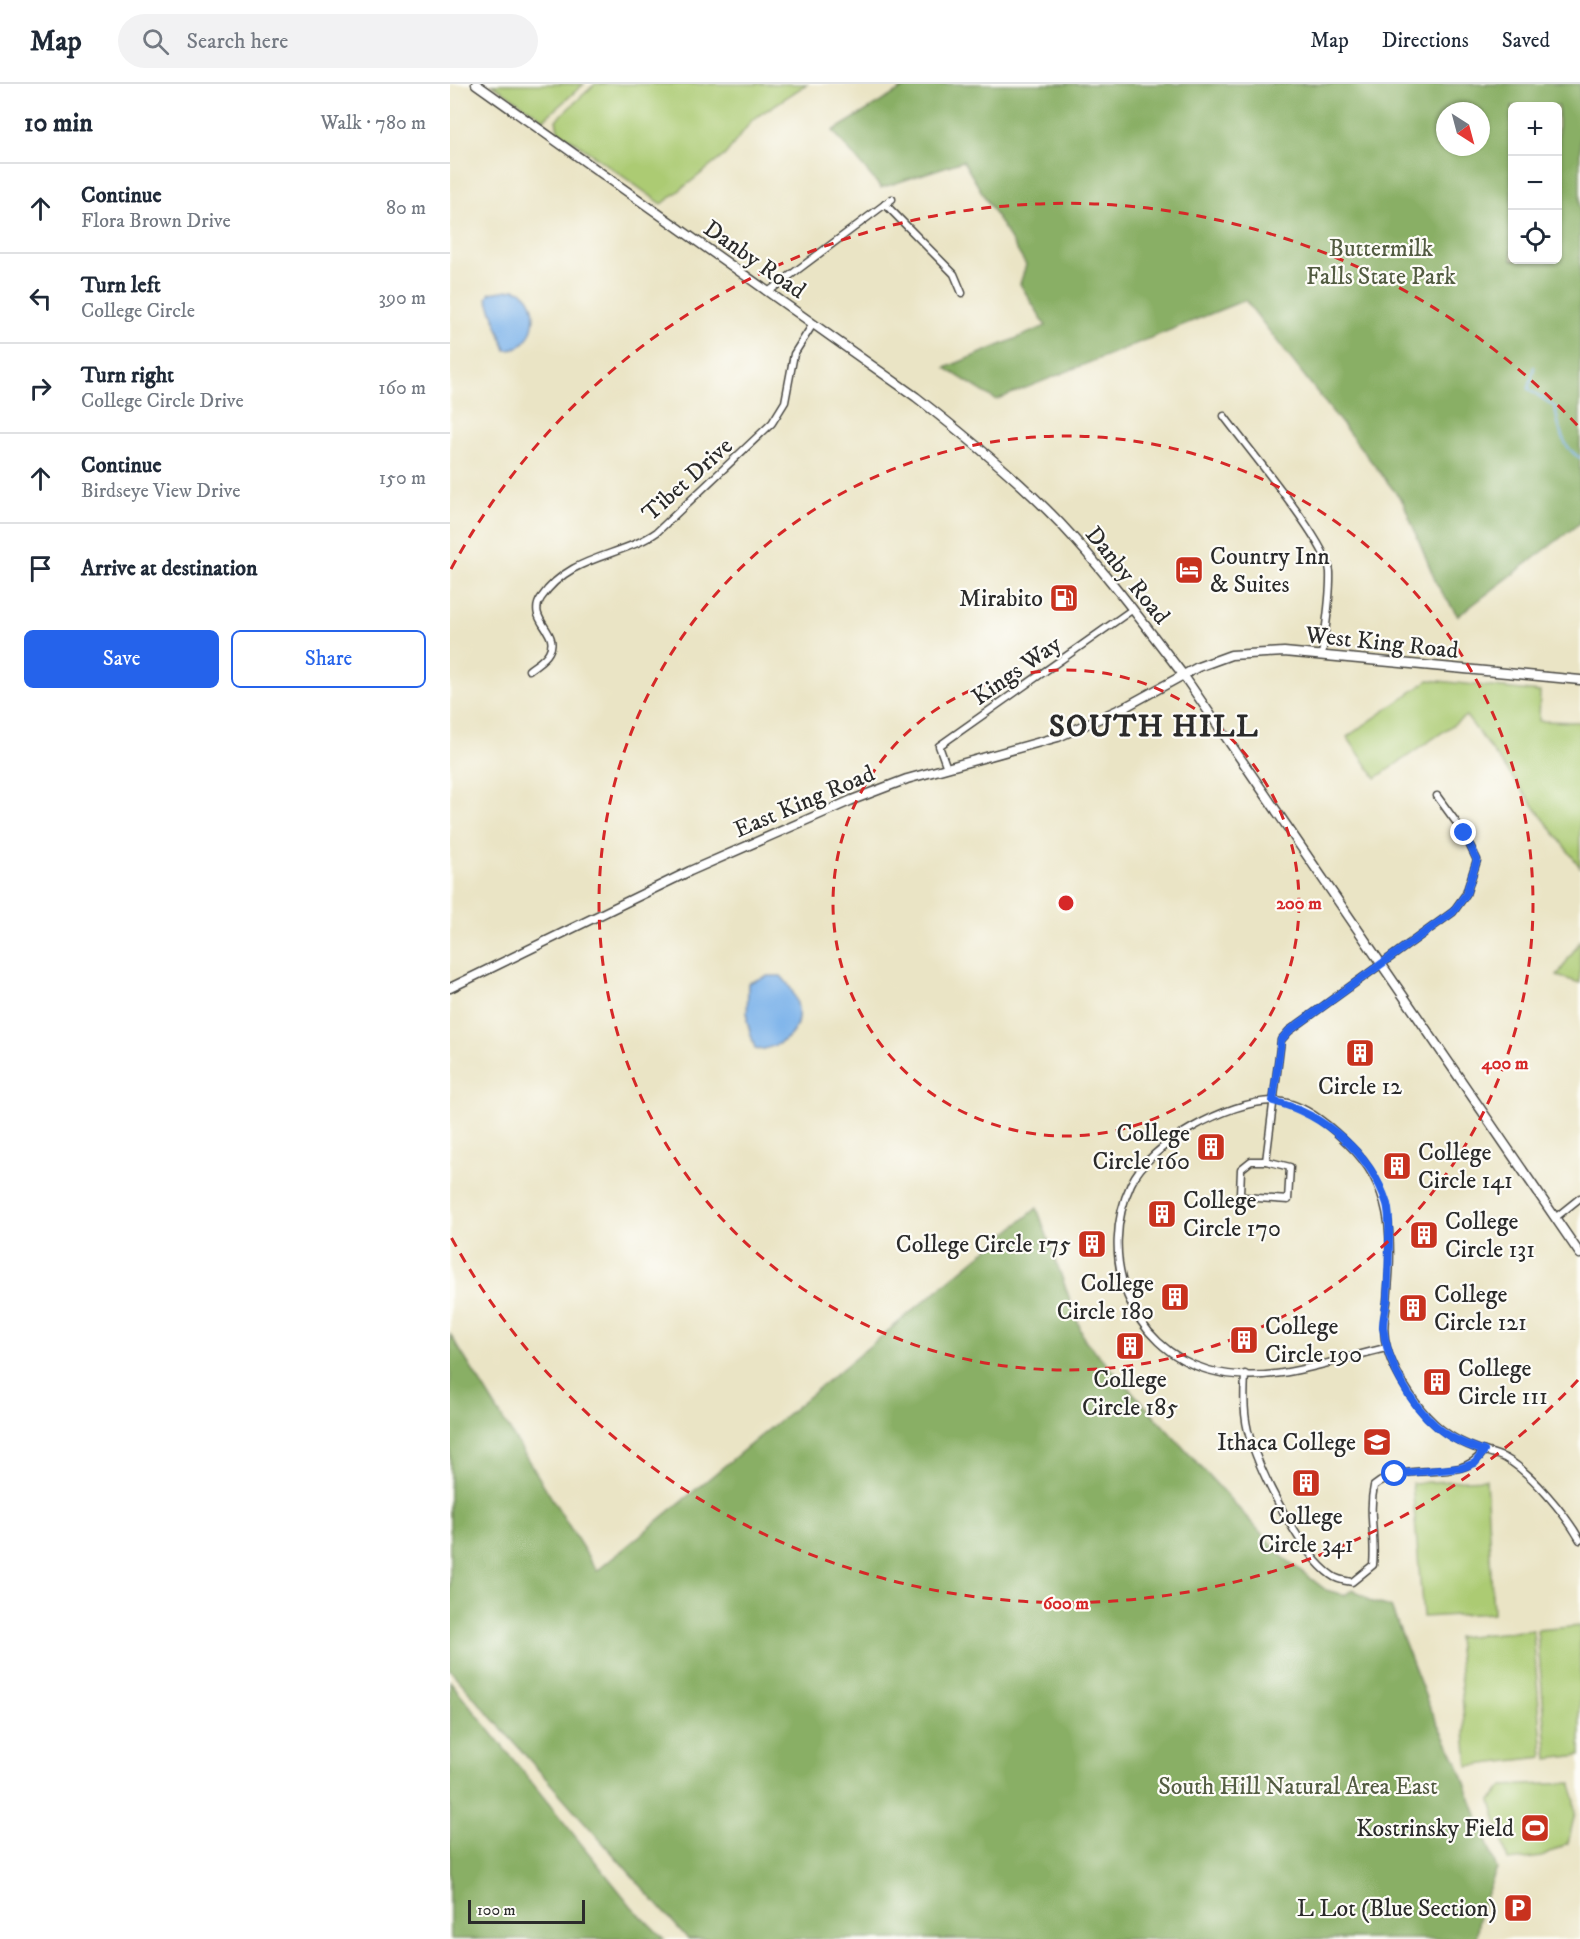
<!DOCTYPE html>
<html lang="en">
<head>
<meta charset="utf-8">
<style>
	body { margin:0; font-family:"IM FELL DW Pica",serif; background:#f2f2f3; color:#1f2937 }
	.controls { position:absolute; right:18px; top:18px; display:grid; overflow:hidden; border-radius:9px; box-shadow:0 2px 4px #0004 }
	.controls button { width:54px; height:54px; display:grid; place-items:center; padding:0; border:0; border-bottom:2px solid #e0e1e3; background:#fff; color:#1f2937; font:30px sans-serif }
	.compass { position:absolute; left:986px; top:18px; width:54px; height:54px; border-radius:50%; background:#fff; box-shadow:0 2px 4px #0004; rotate:144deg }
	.scale { position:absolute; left:18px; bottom:15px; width:117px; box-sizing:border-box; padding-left:6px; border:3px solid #2b2b2b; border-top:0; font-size:16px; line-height:21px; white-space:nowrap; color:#2b2b2b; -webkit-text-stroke:4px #fdfcf7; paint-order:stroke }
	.stop { position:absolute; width:18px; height:18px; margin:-14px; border:4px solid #2563eb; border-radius:50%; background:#fff }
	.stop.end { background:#2563eb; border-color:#fff; box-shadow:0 2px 6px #0008 }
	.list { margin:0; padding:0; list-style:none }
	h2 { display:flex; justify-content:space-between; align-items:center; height:78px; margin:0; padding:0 24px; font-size:26px }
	h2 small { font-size:20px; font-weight:400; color:#747a83 }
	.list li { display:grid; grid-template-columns:39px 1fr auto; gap:18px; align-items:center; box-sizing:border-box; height:90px; padding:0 24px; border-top:2px solid #e0e1e3 }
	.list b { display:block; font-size:22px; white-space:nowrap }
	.list p { margin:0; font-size:20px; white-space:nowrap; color:#747a83 }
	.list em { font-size:20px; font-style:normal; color:#747a83 }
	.actions { display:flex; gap:12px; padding:18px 24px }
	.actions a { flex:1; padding:14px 0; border:2px solid #2563eb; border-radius:9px; text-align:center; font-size:21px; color:#2563eb }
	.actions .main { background:#2563eb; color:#fff }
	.icon { flex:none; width:33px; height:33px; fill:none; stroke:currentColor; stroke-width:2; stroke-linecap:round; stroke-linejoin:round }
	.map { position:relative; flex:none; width:1130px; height:1855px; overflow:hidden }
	header { display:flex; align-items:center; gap:36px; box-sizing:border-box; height:84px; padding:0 30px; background:#fff; border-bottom:2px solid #e0e1e3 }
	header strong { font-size:28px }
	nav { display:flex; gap:33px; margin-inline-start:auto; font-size:21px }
	.search { width:420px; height:54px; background:#f2f2f3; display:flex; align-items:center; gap:15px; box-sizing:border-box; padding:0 21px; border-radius:33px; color:#747a83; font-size:22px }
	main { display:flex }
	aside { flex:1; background:#fff }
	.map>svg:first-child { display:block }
	.green { fill:#accb73; stroke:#6c7b4f; stroke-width:1.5 }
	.forest { fill:#89af65; stroke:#5a6d48; stroke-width:1.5; fill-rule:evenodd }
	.water { fill:#7bb2ea; stroke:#536e8a; stroke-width:1.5 }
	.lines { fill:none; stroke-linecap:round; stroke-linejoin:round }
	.stream { stroke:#7bb2ea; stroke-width:2 }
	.street-casing { stroke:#484742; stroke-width:9 }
	.secondary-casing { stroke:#484742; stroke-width:11 }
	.street { stroke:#fff; stroke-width:6 }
	.secondary { stroke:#fff; stroke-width:8 }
	.route { stroke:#2563eb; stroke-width:8 }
	.ring { fill:none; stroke:#d62828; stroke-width:3; stroke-dasharray:10 8 }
	.labels { text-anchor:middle; stroke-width:4.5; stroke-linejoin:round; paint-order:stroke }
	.park-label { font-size:24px; fill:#525b41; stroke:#fdfcf7 }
	.street-label { font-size:24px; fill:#2b2b2b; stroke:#fdfcf7 }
	.poi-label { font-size:24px; fill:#2b2b2b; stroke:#fdfcf7; text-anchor:start }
	.district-label { font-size:30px; font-weight:bold; letter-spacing:1.5px; fill:#2b2b2b; stroke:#fdfcf7 }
	.centre { fill:#d62828; stroke:#fdfcf7; stroke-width:3 }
	.ring-label { font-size:18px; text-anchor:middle; font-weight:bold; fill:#d62828; stroke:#fdfcf7; stroke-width:4.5; stroke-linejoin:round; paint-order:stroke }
</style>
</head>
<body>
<header>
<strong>Map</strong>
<div class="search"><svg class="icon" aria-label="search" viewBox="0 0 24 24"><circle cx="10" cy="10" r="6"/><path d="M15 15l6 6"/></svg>Search here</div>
<nav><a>Map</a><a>Directions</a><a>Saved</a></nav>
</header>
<main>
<aside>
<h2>10 min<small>Walk · 780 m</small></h2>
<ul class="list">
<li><svg class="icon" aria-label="ahead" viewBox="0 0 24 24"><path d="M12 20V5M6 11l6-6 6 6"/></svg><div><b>Continue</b><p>Flora Brown Drive</p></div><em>80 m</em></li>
<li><svg class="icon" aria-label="left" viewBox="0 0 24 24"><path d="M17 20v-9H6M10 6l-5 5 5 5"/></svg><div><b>Turn left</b><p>College Circle</p></div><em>390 m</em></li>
<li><svg class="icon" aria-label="right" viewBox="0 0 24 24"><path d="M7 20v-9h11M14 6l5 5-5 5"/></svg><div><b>Turn right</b><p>College Circle Drive</p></div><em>160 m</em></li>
<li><svg class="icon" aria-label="ahead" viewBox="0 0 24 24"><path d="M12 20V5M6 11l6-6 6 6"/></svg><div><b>Continue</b><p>Birdseye View Drive</p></div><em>150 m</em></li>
<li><svg class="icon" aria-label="arrive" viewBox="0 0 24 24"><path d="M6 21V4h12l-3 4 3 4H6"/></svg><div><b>Arrive at destination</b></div></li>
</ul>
<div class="actions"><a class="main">Save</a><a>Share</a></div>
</aside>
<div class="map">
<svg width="1130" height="1855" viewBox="0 0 1130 1855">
	<rect width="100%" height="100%" fill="#fdfcf7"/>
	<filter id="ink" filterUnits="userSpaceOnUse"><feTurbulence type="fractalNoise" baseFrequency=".0167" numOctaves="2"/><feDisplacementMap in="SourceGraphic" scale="12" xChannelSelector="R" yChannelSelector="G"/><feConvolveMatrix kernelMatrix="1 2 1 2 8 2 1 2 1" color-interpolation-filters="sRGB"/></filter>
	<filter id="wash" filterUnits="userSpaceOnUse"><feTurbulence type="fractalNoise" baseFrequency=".008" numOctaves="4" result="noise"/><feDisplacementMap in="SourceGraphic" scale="24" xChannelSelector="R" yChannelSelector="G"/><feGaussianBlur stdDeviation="1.35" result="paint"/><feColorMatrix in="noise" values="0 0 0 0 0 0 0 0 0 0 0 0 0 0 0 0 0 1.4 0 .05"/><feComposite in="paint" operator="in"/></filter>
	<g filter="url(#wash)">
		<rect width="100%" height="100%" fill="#eae4c5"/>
		<g class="green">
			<path d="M42 0H134L94 35Z"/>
			<path d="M145 0H357L303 35 275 71 212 120 108 46 106 36Z"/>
			<path d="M979 596 1090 608 1089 637 1130 638V783L1016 632 926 694 897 653Z"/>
			<path d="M1130 857V899L1107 892Z"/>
			<path d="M1036 1395 1043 1529 973 1533 962 1399Z"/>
			<path d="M1130 1542V1671L1098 1675 1087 1546Z"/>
			<path d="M1083 1546 1093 1673 1018 1682 1007 1553Z"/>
			<path d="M1122 1699 1125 1729 1118 1759 1092 1773 1058 1777 1041 1717 1053 1702Z"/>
		</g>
		<g class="forest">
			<path d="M460 0H1130V439L1008 532 987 501 953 418 795 216 546 316 495 284 596 242 570 200 576 181 513 77 431 104 383 47ZM1062 22H1108V176H1062ZM995 27H1031V63H995Z"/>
			<path d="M587 1124 634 1255 833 1473 876 1506 895 1511 903 1505 922 1518 941 1523 978 1619 1008 1680 1047 1785 1030 1826 1026 1855H238L0 1586V1250L147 1487Z"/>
			<path d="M0 1597 182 1823 214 1855H0Z"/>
		</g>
		<g class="water">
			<path d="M65 205C95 212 87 267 56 266L37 214 40 209Z"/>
			<path d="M318 892H331C351 913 358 945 328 960 320 963 313 967 305 965L297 937 298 899Z"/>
		</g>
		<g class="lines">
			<path class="stream" d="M1084 283 1079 305 1105 323C1109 344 1111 362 1130 374"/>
		</g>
	</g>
	<g filter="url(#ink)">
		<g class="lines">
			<g class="street-casing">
				<g id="street">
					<path d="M435 120 504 190 512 209"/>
					<path d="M318 208 442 115"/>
					<path d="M774 332C795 361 878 459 880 488 881 515 875 545 872 572"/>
					<path d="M79 586C85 581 95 576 99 568 111 548 76 536 91 514 121 470 170 474 207 448L322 339 335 318 344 270 363 240"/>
					<path d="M497 684 489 662 683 525"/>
					<path d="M801 1077H816L840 1083 838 1116 794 1113 790 1110 791 1085Z"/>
					<path d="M816 1077 831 956 839 947 1003 828 1016 810 1027 776 1014 749 987 712"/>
					<path d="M1105 1134 1130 1114"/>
					<path d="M936 1264C878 1277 818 1303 758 1286 680 1264 647 1172 681 1100 699 1060 779 1017 823 1017 855 1017 886 1047 906 1068 945 1111 942 1163 937 1218 935 1234 932 1248 937 1264 942 1283 953 1300 964 1316 981 1340 1000 1355 1028 1365 1037 1368 1047 1370 1055 1374 1081 1388 1116 1431 1130 1456"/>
					<path d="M795 1290C794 1311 793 1333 800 1354 811 1390 851 1470 881 1491 887 1496 895 1497 902 1498L923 1481C926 1454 918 1429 924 1402 959 1373 1008 1403 1034 1367"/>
				</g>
			</g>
			<g class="secondary-casing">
				<g id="secondary">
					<path d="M26 0 466 313C516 352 566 393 610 439 655 487 694 540 734 592L1130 1170"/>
					<path d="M0 904 240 787 402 716 457 695 608 653 677 622 748 583 781 571 834 568 1130 596"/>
				</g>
			</g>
			<use href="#street" class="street"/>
			<use href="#secondary" class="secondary"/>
		</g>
	</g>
	<g class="lines" filter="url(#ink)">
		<path class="route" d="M945 1390 1011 1384 1025 1379 1034 1367C1017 1361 1000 1355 986 1342 959 1319 937 1278 933 1243 933 1234 936 1225 937 1216 938 1196 939 1176 939 1157 939 1145 940 1131 937 1120 921 1069 873 1030 823 1017L831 956 839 947 1003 828 1016 810 1027 776 1014 749"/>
	</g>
	<g class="ring">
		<circle cx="616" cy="819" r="233"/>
		<circle cx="616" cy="819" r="467"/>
		<path d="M1128 1296A700 700 0 0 1 1 1153M1 485A700 700 0 0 1 1128 342"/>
	</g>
	<defs>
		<g id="hotel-square" transform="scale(1.5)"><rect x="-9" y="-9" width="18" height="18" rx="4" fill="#c8321e" stroke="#fdfcf7"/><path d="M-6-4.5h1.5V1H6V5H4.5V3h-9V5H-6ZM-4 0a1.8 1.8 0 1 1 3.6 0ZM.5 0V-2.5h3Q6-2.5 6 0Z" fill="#fff"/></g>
		<g id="fuel-square" transform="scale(1.5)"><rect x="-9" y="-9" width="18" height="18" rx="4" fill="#c8321e" stroke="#fdfcf7"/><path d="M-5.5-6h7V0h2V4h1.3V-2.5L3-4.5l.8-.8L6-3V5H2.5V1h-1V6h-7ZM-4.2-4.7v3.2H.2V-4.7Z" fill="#fff"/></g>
		<g id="building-square" transform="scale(1.5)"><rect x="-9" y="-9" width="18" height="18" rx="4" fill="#c8321e" stroke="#fdfcf7"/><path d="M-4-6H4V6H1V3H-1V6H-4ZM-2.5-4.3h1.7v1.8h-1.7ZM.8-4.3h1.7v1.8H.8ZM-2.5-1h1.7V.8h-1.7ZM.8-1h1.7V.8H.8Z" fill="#fff"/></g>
		<g id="university-square" transform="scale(1.5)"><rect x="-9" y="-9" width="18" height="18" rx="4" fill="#c8321e" stroke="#fdfcf7"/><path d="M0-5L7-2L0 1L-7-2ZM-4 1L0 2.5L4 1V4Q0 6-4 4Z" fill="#fff"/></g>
		<g id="stadium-square" transform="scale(1.5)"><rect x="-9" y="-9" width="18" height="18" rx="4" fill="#c8321e" stroke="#fdfcf7"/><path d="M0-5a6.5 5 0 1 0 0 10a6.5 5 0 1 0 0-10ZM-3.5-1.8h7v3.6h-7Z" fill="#fff"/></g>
		<g id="parking-square" transform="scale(1.5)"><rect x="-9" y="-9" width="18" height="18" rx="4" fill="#c8321e" stroke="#fdfcf7"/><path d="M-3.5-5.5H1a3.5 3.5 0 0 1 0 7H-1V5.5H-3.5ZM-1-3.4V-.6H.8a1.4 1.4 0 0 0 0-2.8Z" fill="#fff"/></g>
	</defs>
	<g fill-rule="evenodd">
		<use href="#hotel-square" x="739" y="486"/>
		<use href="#fuel-square" x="614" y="514"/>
		<use href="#building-square" x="910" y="969"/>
		<use href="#building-square" x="761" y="1063"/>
		<use href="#building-square" x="947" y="1082"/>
		<use href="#building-square" x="712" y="1130"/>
		<use href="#building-square" x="974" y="1151"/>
		<use href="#building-square" x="642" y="1160"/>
		<use href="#building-square" x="725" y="1213"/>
		<use href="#building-square" x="963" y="1224"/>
		<use href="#building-square" x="794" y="1256"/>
		<use href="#building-square" x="680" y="1262"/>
		<use href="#building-square" x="987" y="1298"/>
		<use href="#university-square" x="927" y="1358"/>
		<use href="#building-square" x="856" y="1399"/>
		<use href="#stadium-square" x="1085" y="1744"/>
		<use href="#parking-square" x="1068" y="1824"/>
	</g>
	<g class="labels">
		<g class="park-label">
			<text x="931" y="172">Buttermilk<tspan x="931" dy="28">Falls State Park</tspan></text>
			<text x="848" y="1710">South Hill Natural Area East</text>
		</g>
		<g class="street-label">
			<text transform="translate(305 175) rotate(35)" y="8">Danby Road</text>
			<text transform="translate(237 395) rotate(-42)" y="8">Tibet Drive</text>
			<text transform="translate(678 491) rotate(51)" y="8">Danby Road</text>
			<text transform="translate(932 558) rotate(6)" y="8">West King Road</text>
			<text transform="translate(566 586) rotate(-35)" y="8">Kings Way</text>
			<text transform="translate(354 717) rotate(-23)" y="8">East King Road</text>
		</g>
		<g class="poi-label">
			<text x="760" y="480">Country Inn<tspan x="760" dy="28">&amp; Suites</tspan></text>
			<text x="593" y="522" text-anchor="end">Mirabito</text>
			<text x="910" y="1010" text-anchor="middle">Circle 12</text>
			<text x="740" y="1057" text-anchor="end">College<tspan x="740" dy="28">Circle 160</tspan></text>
			<text x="968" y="1076">College<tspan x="968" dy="28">Circle 141</tspan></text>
			<text x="733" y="1124">College<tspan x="733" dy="28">Circle 170</tspan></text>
			<text x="995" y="1145">College<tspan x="995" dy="28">Circle 131</tspan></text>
			<text x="621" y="1168" text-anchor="end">College Circle 175</text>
			<text x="704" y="1207" text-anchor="end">College<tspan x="704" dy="28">Circle 180</tspan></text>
			<text x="984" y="1218">College<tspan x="984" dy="28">Circle 121</tspan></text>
			<text x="815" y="1250">College<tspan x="815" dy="28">Circle 190</tspan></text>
			<text x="1008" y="1292">College<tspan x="1008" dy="28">Circle 111</tspan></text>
			<text x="680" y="1303" text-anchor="middle">College<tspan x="680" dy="28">Circle 185</tspan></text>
			<text x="906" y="1366" text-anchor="end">Ithaca College</text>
			<text x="856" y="1440" text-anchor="middle">College<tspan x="856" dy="28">Circle 341</tspan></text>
			<text x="1064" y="1752" text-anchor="end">Kostrinsky Field</text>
			<text x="1047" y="1832" text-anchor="end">L Lot (Blue Section)</text>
		</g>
		<g class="district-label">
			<text x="704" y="652">SOUTH HILL</text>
		</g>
	</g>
	<circle cx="616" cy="819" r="9" class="centre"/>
	<g class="ring-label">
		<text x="849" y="825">200 m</text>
		<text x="1055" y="985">400 m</text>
		<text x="616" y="1525">600 m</text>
	</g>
</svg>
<div class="controls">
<button>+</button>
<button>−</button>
<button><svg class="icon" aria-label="locate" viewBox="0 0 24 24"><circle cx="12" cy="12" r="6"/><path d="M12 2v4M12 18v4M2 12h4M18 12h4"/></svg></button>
</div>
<svg class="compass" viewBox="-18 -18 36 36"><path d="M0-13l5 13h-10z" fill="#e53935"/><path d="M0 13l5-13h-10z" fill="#747a83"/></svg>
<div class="scale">100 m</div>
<div class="stop" style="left:945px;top:1390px"></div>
<div class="stop end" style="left:1014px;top:749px"></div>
</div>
</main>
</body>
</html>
